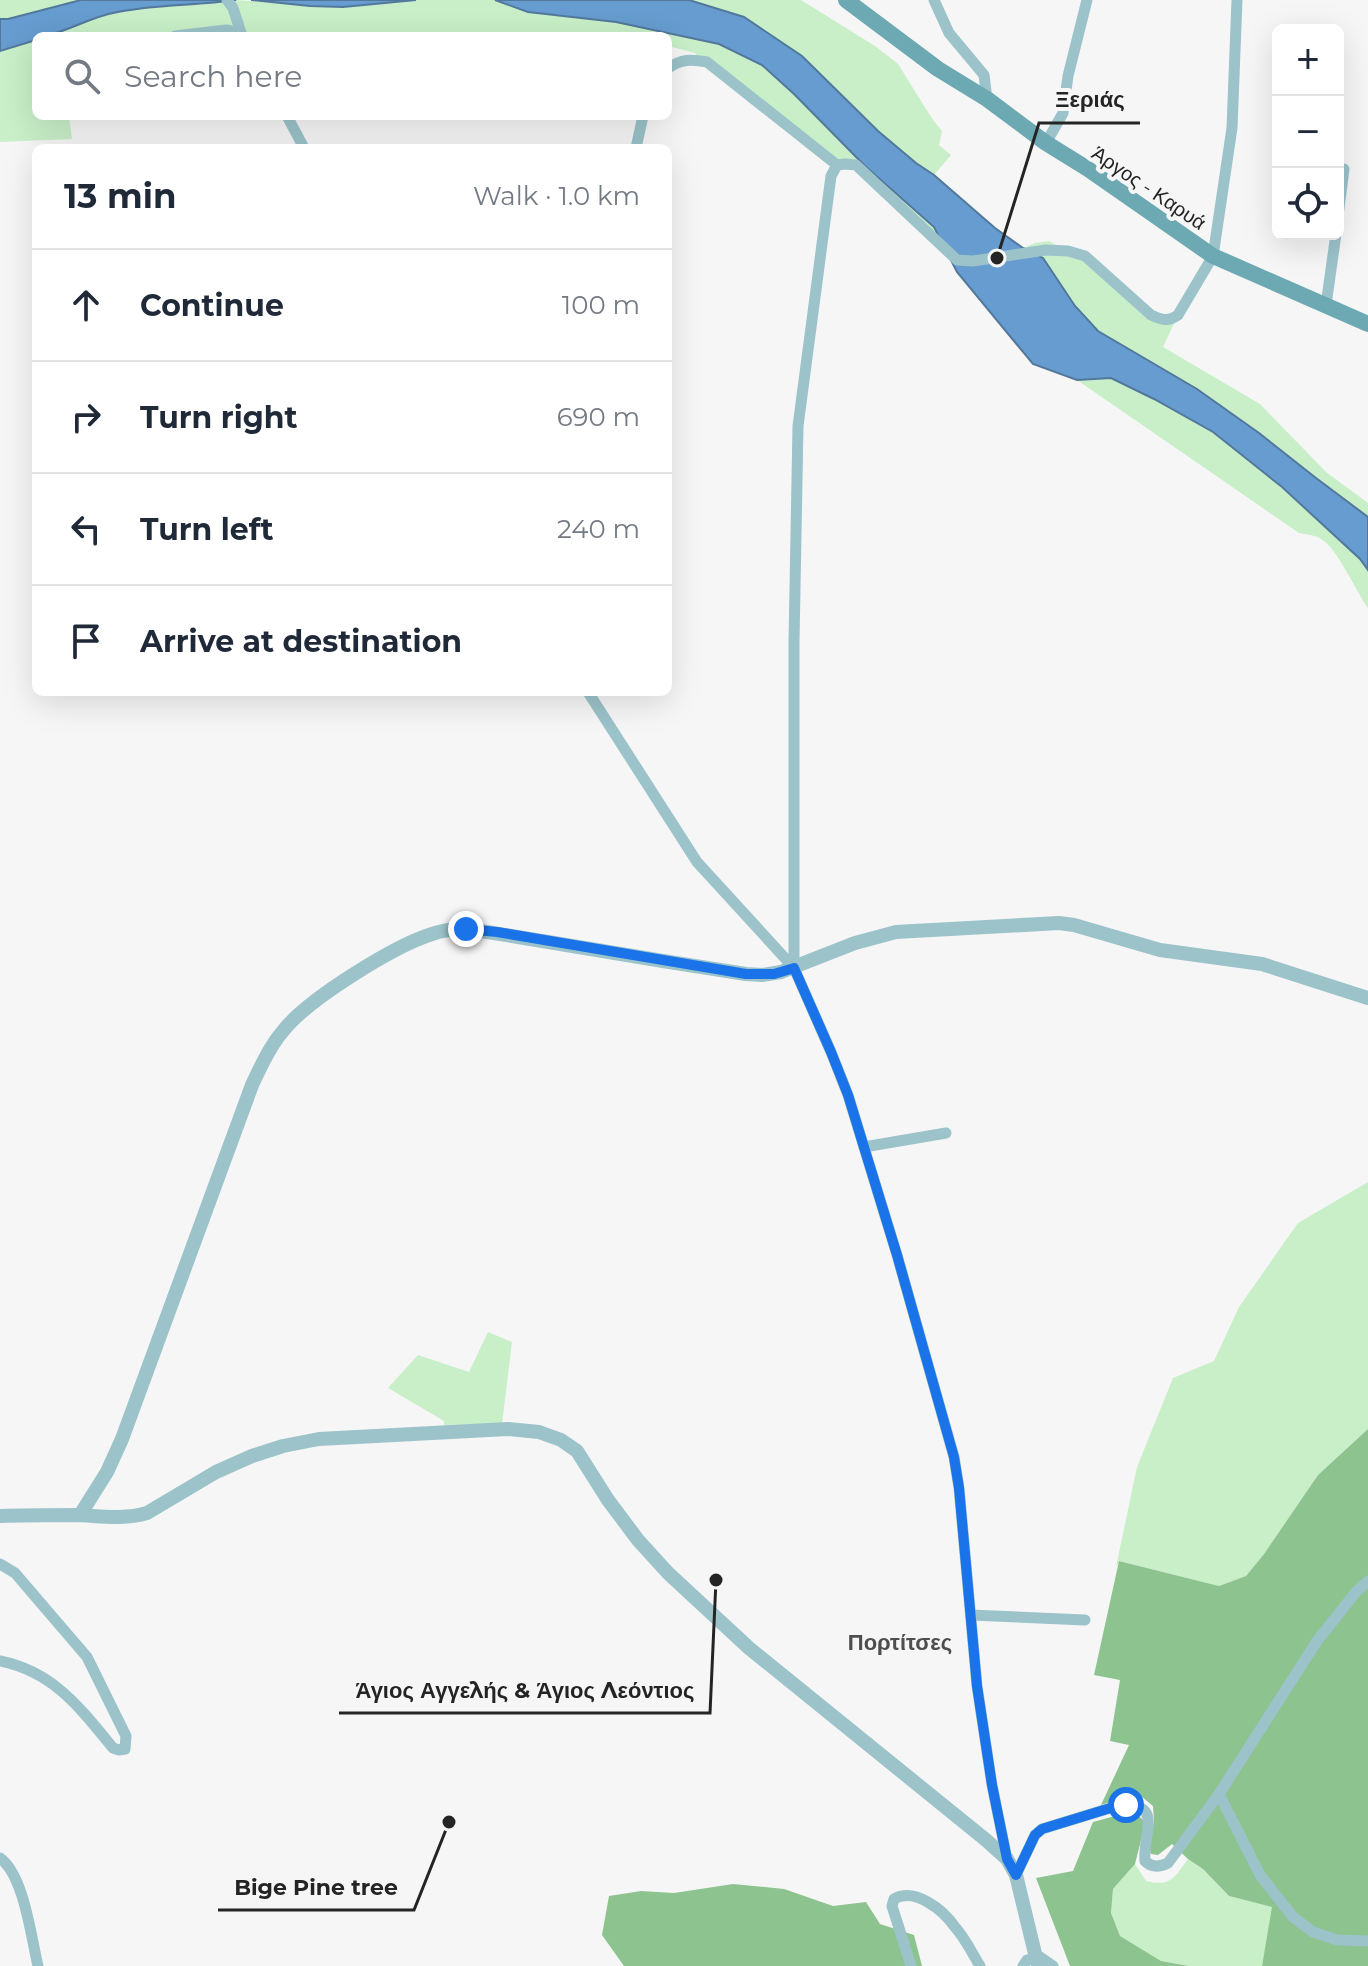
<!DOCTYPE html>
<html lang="en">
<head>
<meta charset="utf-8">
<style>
	body { margin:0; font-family:Montserrat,sans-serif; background:#f2f2f3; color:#1f2937 }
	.controls { position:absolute; right:24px; top:24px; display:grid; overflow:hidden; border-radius:12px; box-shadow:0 8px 32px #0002 }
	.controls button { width:72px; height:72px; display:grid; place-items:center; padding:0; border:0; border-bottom:2px solid #e0e1e3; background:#fff; color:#1f2937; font:40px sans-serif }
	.stop { position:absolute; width:24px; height:24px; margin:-18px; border:6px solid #1a73e8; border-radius:50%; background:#fff }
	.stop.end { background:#1a73e8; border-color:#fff; box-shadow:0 2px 8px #0008 }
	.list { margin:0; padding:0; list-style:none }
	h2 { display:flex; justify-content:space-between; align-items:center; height:104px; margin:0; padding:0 32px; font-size:34px }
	h2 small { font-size:26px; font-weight:400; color:#747a83 }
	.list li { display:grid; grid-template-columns:52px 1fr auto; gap:24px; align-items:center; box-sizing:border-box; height:112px; padding:0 32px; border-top:2px solid #e0e1e3 }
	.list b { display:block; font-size:30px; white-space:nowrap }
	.list em { font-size:26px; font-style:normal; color:#747a83 }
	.icon { flex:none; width:44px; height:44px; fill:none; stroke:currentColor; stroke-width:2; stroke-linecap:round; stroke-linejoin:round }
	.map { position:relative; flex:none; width:1368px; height:1966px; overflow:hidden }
	.search { position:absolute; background:#fff; box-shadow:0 8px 32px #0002; left:32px; top:32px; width:640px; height:88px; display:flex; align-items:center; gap:20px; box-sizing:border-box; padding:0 28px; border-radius:12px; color:#747a83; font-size:30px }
	.panel { position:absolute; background:#fff; box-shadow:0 8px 32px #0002; left:32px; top:144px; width:640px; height:552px; border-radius:12px }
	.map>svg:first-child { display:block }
	.green { fill:#c8efc8 }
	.forest { fill:#8dc38e }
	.water { fill:#669ccf; stroke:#52789c; stroke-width:2 }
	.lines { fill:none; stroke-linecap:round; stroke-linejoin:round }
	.minor { stroke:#9bc3c9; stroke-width:11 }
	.tertiary { stroke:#9bc3c9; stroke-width:14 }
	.secondary { stroke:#6ca9b3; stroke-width:16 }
	.route { stroke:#1a73e8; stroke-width:10 }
	.labels { text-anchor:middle; stroke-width:8; stroke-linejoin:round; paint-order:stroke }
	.street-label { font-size:20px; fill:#242424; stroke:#f6f6f7 }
	.neighbourhood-label { font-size:22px; font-weight:bold; fill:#4e4e4f; stroke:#f6f6f7 }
	.leader { fill:none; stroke:#242424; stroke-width:3 }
	.callout-dot { fill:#242424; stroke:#f6f6f7; stroke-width:3 }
	.callout-label { font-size:22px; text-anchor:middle; font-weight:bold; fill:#242424; stroke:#f6f6f7; stroke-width:8; stroke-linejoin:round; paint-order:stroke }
</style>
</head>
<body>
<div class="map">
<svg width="1368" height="1966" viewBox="0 0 1368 1966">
	<rect width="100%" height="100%" fill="#f6f6f7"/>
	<g class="green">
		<path d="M0 0H81L8 19H0Z"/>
		<path d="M236 0 310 6 343 7 416 0H494L528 12 616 22 719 44 762 65 794 94 865 166 934 227 945 248 856 165H837L699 61 695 53 668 46V36L500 32 48 36 81 22 127 10Z"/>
		<path d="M689 0H801L875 46 898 64 933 120 942 131 939 145 951 155 934 175 916 163 878 131 802 56 744 17Z"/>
		<path d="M36 40V116H69L72 139 0 142V51Z"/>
		<path d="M1049 241 1068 251 1085 256 1151 315H1178L1163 347 1260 404 1326 472 1368 503V517L1145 358 1098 331 1075 306 1043 258 1023 248 1035 243Z"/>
		<path d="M1111 378C1144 395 1185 412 1215 434 1267 472 1313 516 1360 559L1368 570V608C1356 591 1338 551 1324 541 1317 535 1308 535 1299 533L1077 380Z"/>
		<path d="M1368 1182V1429L1318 1475 1264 1554 1246 1576 1219 1586 1120 1561 1116 1567 1137 1467 1173 1378 1214 1361 1239 1307 1298 1223Z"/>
		<path d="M488 1332 512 1342 502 1424 444 1425V1421L388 1388 418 1355 469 1372Z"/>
		<path d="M1188 1859 1203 1869 1229 1896 1273 1907 1262 1966H1189L1161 1961 1120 1936 1111 1913 1113 1889 1135 1864 1146 1881C1171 1887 1174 1878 1188 1859Z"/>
	</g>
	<g class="forest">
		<path d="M1368 1429V1966H1262L1272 1907 1229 1896 1203 1869 1188 1859 1172 1844 1158 1855 1151 1854 1148 1848 1154 1822 1153 1806 1142 1797 1129 1796 1101 1805 1129 1745 1110 1741 1120 1680 1094 1675 1119 1561 1219 1586 1246 1576 1264 1554 1318 1475Z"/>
		<path d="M1126 1813 1138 1815 1143 1820 1144 1828 1135 1864 1113 1889 1111 1913 1120 1936 1161 1961 1189 1966H1070L1036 1878 1073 1871 1093 1822Z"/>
		<path d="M733 1884 784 1889 833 1906 866 1902 880 1924 914 1935 922 1966H624L602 1935 609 1896 641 1891 674 1893Z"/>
	</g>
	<g class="water">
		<path d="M81 0H236C195 6 153 4 113 13 87 18 61 36 36 36V40L0 51V19H8Z"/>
		<path d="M251 0H416L343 7 310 6Z"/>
		<path d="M495 0H689L744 17 802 56 878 131 916 163 934 175 995 228 1023 248 1043 258 1075 306 1098 331 1197 389 1259 433 1316 478 1368 517V570L1360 559 1282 487 1213 432 1154 399 1111 378 1077 380 1033 364 957 272 934 227 865 166 794 94 762 65 719 44 616 22 528 12Z"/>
	</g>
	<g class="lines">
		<g class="minor">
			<path d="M227 0 233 8 242 36"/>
			<path d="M934 0 949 33 984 75 987 99"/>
			<path d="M175 36 226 30 240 33"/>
			<path d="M668 68C682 59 690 59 707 62L837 165"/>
			<path d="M287 116 304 148"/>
			<path d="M1046 143 1063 113 1068 76 1087 0"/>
			<path d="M636 148 643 116"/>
			<path d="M1338 216 1344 169"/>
			<path d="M1326 305 1336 234"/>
			<path d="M588 692 697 862 794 968 831 1052 848 1095 897 1255 954 1457 959 1488 977 1686 992 1785 1007 1859"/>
			<path d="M794 968V642L798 426 831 176 837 165 845 164 856 165 957 260 973 261 1046 250 1068 251 1085 256 1151 315C1162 320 1168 322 1178 315L1213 256 1232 128 1237 0"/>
			<path d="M864 1147 946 1133"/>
			<path d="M0 1564 15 1573 87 1657 126 1736 125 1749 119 1750 113 1748C80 1708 54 1672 0 1661"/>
			<path d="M971 1615 1085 1620"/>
			<path d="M1219 1794 1260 1875 1293 1917 1313 1932 1337 1940 1368 1941"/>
			<path d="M0 1858C24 1875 31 1937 38 1966"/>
			<path d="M1016 1875 1035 1835 1042 1829 1117 1806C1166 1800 1142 1835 1145 1861 1152 1868 1160 1867 1168 1863L1219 1794 1317 1641 1356 1592 1368 1581"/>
			<path d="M911 1966 892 1906 894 1899C915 1887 943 1910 955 1927 965 1938 972 1953 980 1966"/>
			<path d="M1023 1966 1027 1960 1040 1957 1053 1966"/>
		</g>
		<g class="tertiary">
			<path d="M80 1515 107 1472 122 1439 252 1085C261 1066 270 1046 283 1031 308 999 394 946 432 934 447 929 460 928 475 930L663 961 746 974 762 975 781 972 855 943 896 932 1059 923 1074 925 1160 950 1262 964 1368 998"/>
			<path d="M0 1516C26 1515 51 1515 77 1515 101 1516 123 1520 147 1513L216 1472 252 1456 283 1446 319 1439 508 1429 539 1432 561 1440 577 1451 608 1500 638 1540 668 1573 749 1648 986 1840 1007 1859 1016 1875 1038 1966"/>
		</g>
		<path class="secondary" d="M846 0 938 69 987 99 1046 143 1088 169 1213 256 1368 324"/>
	</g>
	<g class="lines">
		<path class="route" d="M466 929 497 932 746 974H774L794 968 831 1052 848 1095 897 1255 954 1457 959 1488 977 1686 992 1785 1007 1859 1016 1875 1035 1835 1042 1829 1117 1806 1126 1805"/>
	</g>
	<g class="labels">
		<g class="street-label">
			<text transform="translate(1149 188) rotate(34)" y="7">Άργος - Καρυά</text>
		</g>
		<g class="neighbourhood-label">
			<text x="900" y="1650">Πορτίτσες</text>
		</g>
	</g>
	<path class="leader" d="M997 258L1039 123H1140M716 1580L710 1713H339M449 1822L414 1910H218"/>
	<g class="callout-dot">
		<circle cx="997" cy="258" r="8"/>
		<circle cx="716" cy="1580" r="8"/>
		<circle cx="449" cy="1822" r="8"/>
	</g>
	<g class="callout-label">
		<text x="1090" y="107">Ξεριάς</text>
		<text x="525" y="1698">Άγιος Αγγελής &amp; Άγιος Λεόντιος</text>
		<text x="316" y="1895">Bige Pine tree</text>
	</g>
</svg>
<div class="controls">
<button>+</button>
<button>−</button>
<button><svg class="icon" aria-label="locate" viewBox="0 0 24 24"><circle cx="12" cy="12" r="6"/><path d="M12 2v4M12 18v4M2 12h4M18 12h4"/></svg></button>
</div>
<div class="stop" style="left:1126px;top:1805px"></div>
<div class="stop end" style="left:466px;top:929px"></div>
<div class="search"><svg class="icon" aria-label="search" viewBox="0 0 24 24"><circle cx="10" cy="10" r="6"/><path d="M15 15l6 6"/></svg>Search here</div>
<section class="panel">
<h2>13 min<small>Walk · 1.0 km</small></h2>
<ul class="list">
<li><svg class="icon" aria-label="ahead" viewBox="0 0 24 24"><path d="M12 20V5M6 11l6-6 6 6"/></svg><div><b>Continue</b></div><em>100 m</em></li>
<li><svg class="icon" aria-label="right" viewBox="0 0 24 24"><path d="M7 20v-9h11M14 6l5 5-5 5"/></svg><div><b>Turn right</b></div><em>690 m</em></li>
<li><svg class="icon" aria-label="left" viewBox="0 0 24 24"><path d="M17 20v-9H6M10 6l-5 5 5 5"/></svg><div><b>Turn left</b></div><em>240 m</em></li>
<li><svg class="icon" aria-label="arrive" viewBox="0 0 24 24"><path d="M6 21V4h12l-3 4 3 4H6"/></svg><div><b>Arrive at destination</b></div></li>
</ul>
</section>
</div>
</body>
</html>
